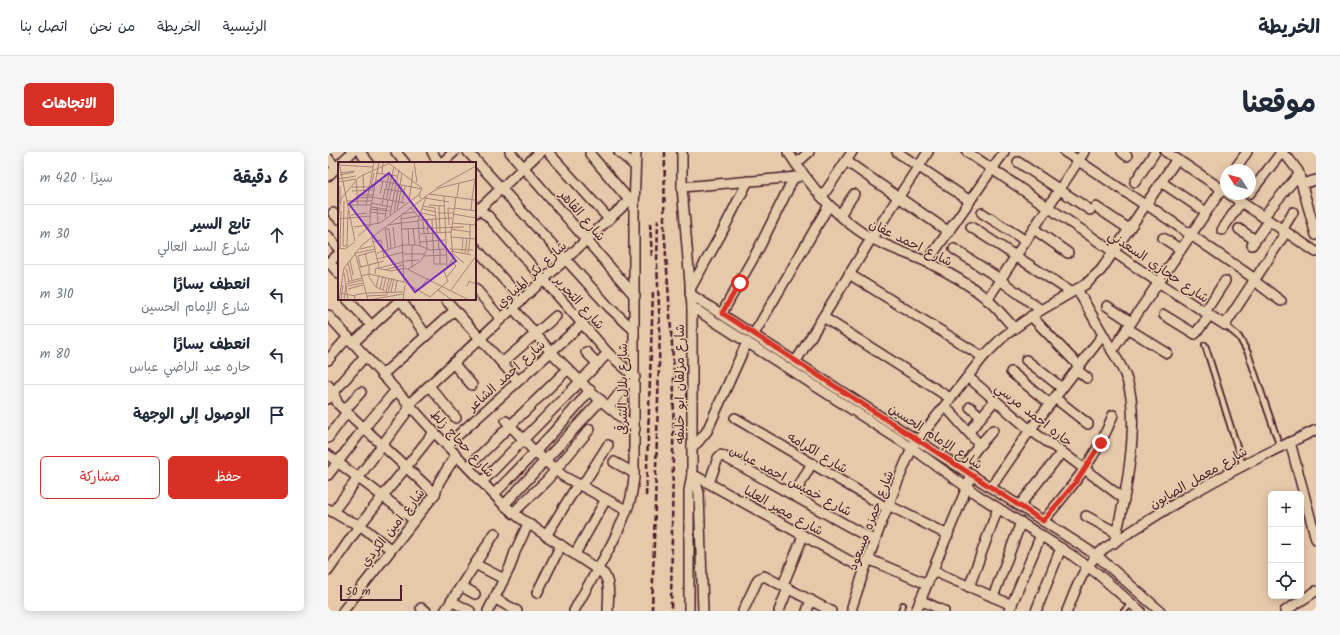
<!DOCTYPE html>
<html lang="ar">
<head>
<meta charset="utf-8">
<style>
	body { margin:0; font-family:Kalam,"Playpen Sans Arabic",sans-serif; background:#f6f6f7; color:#1f2937; direction:rtl }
	.controls { position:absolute; right:12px; bottom:12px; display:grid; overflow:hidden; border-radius:6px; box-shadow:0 2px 10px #0003 }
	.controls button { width:36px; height:36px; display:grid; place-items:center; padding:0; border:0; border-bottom:1px solid #e0e1e3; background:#fff; color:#1f2937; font:20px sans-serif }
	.compass { position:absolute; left:892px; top:12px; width:36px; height:36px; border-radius:50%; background:#fff; box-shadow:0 2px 10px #0003; rotate:307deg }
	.scale { position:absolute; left:12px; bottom:10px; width:62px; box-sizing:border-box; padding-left:4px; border:2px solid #4a1f2b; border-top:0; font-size:11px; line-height:14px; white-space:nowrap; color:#4a1f2b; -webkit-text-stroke:3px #e4ccac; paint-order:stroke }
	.stop { position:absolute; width:12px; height:12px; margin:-9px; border:3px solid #d93025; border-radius:50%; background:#fff }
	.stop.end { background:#d93025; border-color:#fff; box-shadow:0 1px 4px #0008 }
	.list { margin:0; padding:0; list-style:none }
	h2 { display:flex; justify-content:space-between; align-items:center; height:52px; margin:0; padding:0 16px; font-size:17px }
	h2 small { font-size:13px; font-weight:400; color:#747a83 }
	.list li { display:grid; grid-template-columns:26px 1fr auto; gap:12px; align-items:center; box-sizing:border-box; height:60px; padding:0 16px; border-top:1px solid #e0e1e3 }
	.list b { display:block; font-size:15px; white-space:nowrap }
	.list p { margin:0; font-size:13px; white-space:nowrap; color:#747a83 }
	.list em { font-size:13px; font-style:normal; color:#747a83 }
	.actions { display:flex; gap:8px; padding:12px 16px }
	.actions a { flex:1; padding:9px 0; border:1px solid #d93025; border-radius:6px; text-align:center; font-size:14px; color:#d93025 }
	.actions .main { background:#d93025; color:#fff }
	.icon { flex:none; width:22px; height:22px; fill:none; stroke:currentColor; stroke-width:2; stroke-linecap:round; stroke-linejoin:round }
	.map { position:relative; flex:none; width:988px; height:459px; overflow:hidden; direction:ltr; border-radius:6px }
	header { display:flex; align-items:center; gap:24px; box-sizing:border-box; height:56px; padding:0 20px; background:#fff; border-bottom:1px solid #e0e1e3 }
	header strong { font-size:19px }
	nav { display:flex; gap:22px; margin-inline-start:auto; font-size:14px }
	.intro { display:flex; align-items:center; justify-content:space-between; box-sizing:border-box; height:96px; padding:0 24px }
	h1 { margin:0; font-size:28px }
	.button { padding:10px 18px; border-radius:6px; background:#d93025; color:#fff; font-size:14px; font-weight:700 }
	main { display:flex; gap:24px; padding:0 24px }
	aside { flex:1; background:#fff; border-radius:6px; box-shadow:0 2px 10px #0003 }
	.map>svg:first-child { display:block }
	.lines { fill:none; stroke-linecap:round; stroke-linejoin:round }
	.lane-casing { stroke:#4a1f2b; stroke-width:8 }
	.street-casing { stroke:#4a1f2b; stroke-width:12 }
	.lane { stroke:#e4ccac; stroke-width:4.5 }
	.street { stroke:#e4ccac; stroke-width:9 }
	.rail { stroke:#4a1f2b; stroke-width:2.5; stroke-dasharray:6 3; stroke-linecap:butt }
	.route { stroke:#d93025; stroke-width:5 }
	.labels { text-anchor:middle; stroke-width:3; stroke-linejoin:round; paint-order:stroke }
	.street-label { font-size:13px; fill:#4a1f2b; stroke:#e4ccac }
	.inset-road { fill:none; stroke:#a88477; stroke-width:1 }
	.view { fill:#7b2cbf; fill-opacity:0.15; stroke:#7b2cbf; stroke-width:2 }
	.inset-edge { fill:none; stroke:#4a1f2b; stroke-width:2 }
</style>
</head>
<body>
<header>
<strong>الخريطة</strong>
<nav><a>الرئيسية</a><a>الخريطة</a><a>من نحن</a><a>اتصل بنا</a></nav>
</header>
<div class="intro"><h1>موقعنا</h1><a class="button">الاتجاهات</a></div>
<main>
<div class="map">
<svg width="988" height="459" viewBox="0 0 988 459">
	<rect width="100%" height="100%" fill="#e6c8aa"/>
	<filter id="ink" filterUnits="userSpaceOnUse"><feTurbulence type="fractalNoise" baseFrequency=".025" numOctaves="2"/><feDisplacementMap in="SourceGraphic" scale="8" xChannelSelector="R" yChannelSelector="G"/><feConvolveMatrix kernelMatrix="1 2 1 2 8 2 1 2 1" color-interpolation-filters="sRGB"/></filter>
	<g filter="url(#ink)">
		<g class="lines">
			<g class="lane-casing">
				<g id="lane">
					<path d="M897 173 911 185 920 201 952 295"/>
					<path d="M877 193 915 314"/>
					<path d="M573 459 575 453"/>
					<path d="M796 459 804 451"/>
				</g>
			</g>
			<g class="street-casing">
				<g id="street">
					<path d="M32 0 41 11"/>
					<path d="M68 0 77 11"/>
					<path d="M104 0 111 11"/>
					<path d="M140 0 281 155 306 178"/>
					<path d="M182 0 307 144"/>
					<path d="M220 0 281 67"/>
					<path d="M291 0 307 14"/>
					<path d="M354 0V35L364 155V322L361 339V459"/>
					<path d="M460 0C480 30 503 60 533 80 552 93 576 100 597 109 618 119 641 132 659 147 669 156 677 166 686 176"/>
					<path d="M569 0 642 49"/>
					<path d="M639 0 830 130 897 173 958 80"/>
					<path d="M737 0 817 53"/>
					<path d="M794 0 799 4"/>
					<path d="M838 0 898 40"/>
					<path d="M952 0 961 7 970 19 988 83"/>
					<path d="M262 2 301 48"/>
					<path d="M0 6 8 16"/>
					<path d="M518 9 621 80"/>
					<path d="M690 10 762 58"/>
					<path d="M13 11 24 0"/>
					<path d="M114 11 126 0"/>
					<path d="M468 12 481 0"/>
					<path d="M906 18 919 0"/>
					<path d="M0 24 11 13"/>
					<path d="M807 30 827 0"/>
					<path d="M833 30 878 60"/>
					<path d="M974 32 988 28"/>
					<path d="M354 35 470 25"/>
					<path d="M922 41 953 1"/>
					<path d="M901 42 988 100"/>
					<path d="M494 45 524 0"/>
					<path d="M818 52 927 127"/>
					<path d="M147 55 160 64 280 201 307 225"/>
					<path d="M768 55 801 77"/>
					<path d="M5 61 11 67"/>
					<path d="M147 61 212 0"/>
					<path d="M654 61 698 89"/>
					<path d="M512 63 526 42"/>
					<path d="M935 65 971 22"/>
					<path d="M643 75 743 140"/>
					<path d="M706 77 740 101"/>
					<path d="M911 77 927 88"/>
					<path d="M894 78 913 50"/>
					<path d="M954 78 965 60"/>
					<path d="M0 84 11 97"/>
					<path d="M835 86 852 97"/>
					<path d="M924 93 941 69"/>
					<path d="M147 95 194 148"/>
					<path d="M626 97 672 127"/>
					<path d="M1 110 11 122"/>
					<path d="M599 110 676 0"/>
					<path d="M0 111 11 102"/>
					<path d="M521 122 655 205"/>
					<path d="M672 128 713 158"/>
					<path d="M925 128 953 149"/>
					<path d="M147 136 173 167"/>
					<path d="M362 137 392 84 420 29"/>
					<path d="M749 137C760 156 770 174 781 193 787 204 795 216 799 228 813 269 797 349 786 391"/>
					<path d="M362 142 768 403 832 459"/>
					<path d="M19 147 44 174"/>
					<path d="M72 147 98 183"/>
					<path d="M117 147 190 229"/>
					<path d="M659 148 756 0"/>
					<path d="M779 154 803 170"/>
					<path d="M364 155 584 296 648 342 745 404 770 422 812 459"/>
					<path d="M185 156 223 200 265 242 307 277"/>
					<path d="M877 160 897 129"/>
					<path d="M394 161 431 96 466 25"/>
					<path d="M0 163 106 280 176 353 192 366 276 422C283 433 280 447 280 459"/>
					<path d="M836 163 867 182 882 163"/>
					<path d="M703 164 751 214"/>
					<path d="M495 165 622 246"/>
					<path d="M799 176 839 201"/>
					<path d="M426 182 501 53"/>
					<path d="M25 191 73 147"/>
					<path d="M784 199 894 37"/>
					<path d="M258 200 270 212"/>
					<path d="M0 208 20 185"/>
					<path d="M698 208 734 236"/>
					<path d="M468 209 543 87 600 0"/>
					<path d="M125 211 144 233"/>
					<path d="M174 211 228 164"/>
					<path d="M749 218 759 226"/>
					<path d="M683 220 722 252"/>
					<path d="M54 223 127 158"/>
					<path d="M640 225 702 278 734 300 796 347"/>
					<path d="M0 233 4 238 10 252 107 342"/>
					<path d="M101 234 128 266"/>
					<path d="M727 246 760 272"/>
					<path d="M0 247 37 204"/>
					<path d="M81 252 306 44"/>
					<path d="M617 254 649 290V296L634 317"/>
					<path d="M281 255 305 223"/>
					<path d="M642 255 653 265"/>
					<path d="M17 258 33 240"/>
					<path d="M407 266 559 356"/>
					<path d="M178 269 207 300 235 324 298 358"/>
					<path d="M641 280 667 248"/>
					<path d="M0 286 19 260"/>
					<path d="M590 288 655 205 675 185 695 170 713 158 758 132 773 118 849 7"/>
					<path d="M962 290 988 387"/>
					<path d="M119 293 254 172"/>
					<path d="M364 295 370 290 379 279 419 190"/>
					<path d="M649 296 665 278"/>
					<path d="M0 303 86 368"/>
					<path d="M286 310 306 321"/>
					<path d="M140 315 240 217"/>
					<path d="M364 322 536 417"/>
					<path d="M364 322 367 327 371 341 375 459"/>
					<path d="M0 323 36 276 68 238"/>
					<path d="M154 330 280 201"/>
					<path d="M381 331 390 306 393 303 395 304 547 389"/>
					<path d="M254 334 280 293"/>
					<path d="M663 335 702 278 775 183"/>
					<path d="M166 342C199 309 232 275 262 238"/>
					<path d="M466 343 484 311"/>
					<path d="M176 353 273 248"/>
					<path d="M560 353 620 383"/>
					<path d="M691 354 734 300"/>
					<path d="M0 357 17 367 32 373 62 397"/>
					<path d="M5 360 83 254"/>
					<path d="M185 361 219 328 262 277"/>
					<path d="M758 364 789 381"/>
					<path d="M715 369C743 336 770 304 785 263"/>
					<path d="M218 384 250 332"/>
					<path d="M247 402 278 347"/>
					<path d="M540 407 599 432"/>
					<path d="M147 412 176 427"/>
					<path d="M0 419 32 373 106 280"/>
					<path d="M605 419 684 453"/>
					<path d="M455 433 475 384"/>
					<path d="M133 434 147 442"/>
					<path d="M641 435 670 356"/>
					<path d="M209 441 233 393"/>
					<path d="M665 445 693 370"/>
					<path d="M166 446 189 459"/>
					<path d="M592 448 616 459"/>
					<path d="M123 449 142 459"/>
					<path d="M93 456 98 459"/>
					<path d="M15 459 107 342 111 330 128 303"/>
					<path d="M117 459 167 381"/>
					<path d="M160 459 182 415 187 400 200 372"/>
					<path d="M246 459C265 423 289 389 302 349 304 342 305 333 306 325V57L308 0"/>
					<path d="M415 459 430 427 436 424 503 459"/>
					<path d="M451 459 460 436"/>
					<path d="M479 459 483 448"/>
					<path d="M524 459V455C542 400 562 344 586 292"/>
					<path d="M588 459 644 323"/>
					<path d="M681 459 713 383"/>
					<path d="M708 459 733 396"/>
					<path d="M739 459C749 435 755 413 777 396 803 380 828 363 855 347 898 321 943 299 988 278"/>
					<path d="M957 459 988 439"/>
				</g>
			</g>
			<use href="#lane" class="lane"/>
			<use href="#street" class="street"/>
			<g class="rail">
				<path d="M337 0 336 74 346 222 343 459"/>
				<path d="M322 71 324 107"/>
				<path d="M318 344 325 139"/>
				<path d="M324 459 332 177 329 112 330 67"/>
			</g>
		</g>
	</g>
	<g class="lines" filter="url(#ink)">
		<path class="route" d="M412 131 394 161 715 369 748 330 773 291"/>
	</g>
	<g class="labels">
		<g class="street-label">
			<text transform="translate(255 63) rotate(49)" y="5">شارع القاهر</text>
			<text transform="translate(583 90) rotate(26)" y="5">شارع احمد عفان</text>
			<text transform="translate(831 114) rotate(34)" y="5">شارع حجازي السعدني</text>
			<text transform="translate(203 122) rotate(-43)" y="5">شارع بكر المنياوي</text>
			<text transform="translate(252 150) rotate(48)" y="5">شارع التحرير</text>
			<text transform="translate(178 223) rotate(-42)" y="5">شارع احمد الشاعر</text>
			<text transform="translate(351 232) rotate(-90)" y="5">شارع مزلقان ابو خليفه</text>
			<text transform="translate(294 237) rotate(-90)" y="5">شارع بلال الشرقي</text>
			<text transform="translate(706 262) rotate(38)" y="5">حاره احمد مرسي</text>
			<text transform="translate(608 284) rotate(33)" y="5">شارع الإمام الحسين</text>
			<text transform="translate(135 291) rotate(47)" y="5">شارع حجاج زلط</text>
			<text transform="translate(490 300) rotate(31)" y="5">شارع الكرامه</text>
			<text transform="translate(870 325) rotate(-30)" y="5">شارع معمل الصابون</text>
			<text transform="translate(463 328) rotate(28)" y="5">شارع خميس احمد عباس</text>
			<text transform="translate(456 358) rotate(29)" y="5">شارع مصر العليا</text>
			<text transform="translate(542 368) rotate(-69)" y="5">شارع حمزه مسعود</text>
			<text transform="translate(64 375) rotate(-52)" y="5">شارع امين الكردي</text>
		</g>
	</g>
	<g transform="translate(10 10)">
		<rect width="138" height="138" fill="#e6c8aa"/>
		<path class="inset-road" d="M1 0 17 79M49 0 84 26 81 33 83 37M76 0 79 20M1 3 35 5M2 11 17 9M38 11 59 14M25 12 26 30M44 12 45 0M2 13 16 10M0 17 18 14M18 18 20 43M38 18 84 27M0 20 18 17M62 23 64 11M2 24V41M14 25H36M33 25 36 11M73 25 75 9M98 26 138 4M48 27 51 13M14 29 36 28M42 32 45 19M91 32 138 38M20 33H35M106 34 109 105M34 35 67 41M119 35 121 21M20 36 34 35M87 36 111 40M134 37 137 17M48 38 56 5M51 38 56 17M6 39 5 84H9M9 39H34M71 39 73 25M33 41 53 45M64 41 67 24M10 43H33M28 43 36 0M44 43 47 27 66 30M91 43 106 44M85 44 97 46 99 71M101 44 102 71M33 45 48 47M39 45 40 62M72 45 81 55M116 46 138 49M32 47 52 49M84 47 98 50M59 48 64 23M133 49 134 37M32 50 48 52M56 50 61 23M83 51 98 54M100 51H115M64 52 77 50M115 52 138 56M13 53 29 51M52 53 61 8M63 53 66 120M32 54 0 57 3 37 21 15 54 0M47 56 50 38M63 57 80 54M89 57 90 71M94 57 96 102H108M80 58 114 56M85 58 86 72M64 61 80 59M114 61 138 63M50 63 63 61M111 63 110 46 116 47M16 65 42 61 82 32M47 65 50 87M55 65 57 84M70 66 71 83M75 66 77 83M47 67H51L53 86M64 67 126 65M113 67 132 70M82 72 113 70M88 73 89 86M100 73 101 87M20 74 32 64V50L41 0M34 74 41 106 65 100M113 75 138 77M132 76V63M34 80 43 78 46 95M82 80 107 78M65 83H80L92 88 108 87M9 84 10 49M82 84 80 59 88 34M0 86 7 87 17 80M2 86 3 49M22 87 35 84M102 87V102M112 87 135 88M113 89 133 93M17 90 30 138M124 90 125 76M19 91 37 87M27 91 30 103M39 91 65 83M127 91 129 76M66 92H87M115 92 126 101M130 92 132 76M20 94 23 106M20 94 37 89M86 94 108 93M39 97 66 90M12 98 15 113M66 99 81 98M10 101 14 118M31 103V115L38 125 47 129M23 105 46 99M74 105V83M8 106 11 119M70 107 83 99 89 87M47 108 65 103M6 111 10 138M37 112 38 106 53 109 67 106 131 138M23 114 31 112 66 120M109 115 118 104 114 100M9 120 24 116M66 120 92 135 110 119 106 110 115 97 113 71 118 35M9 122 24 118M10 124 25 121M129 124 131 119 138 122M38 125 41 113M10 127 25 123M42 127 45 114M45 128 48 115M100 128 114 138M113 128 138 94M80 129 90 116M48 130 51 116M50 130 54 116M53 130 56 117M57 130 59 118M2 131 17 134M29 134 49 133V130M1 138 6 106 24 83 91 32 101 26 138 17M3 138 5 123M6 138 8 123M16 138 17 133 28 131 65 130M30 138 65 132M65 138 67 123"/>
		<path class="view" d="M51 11 118 99 77 130 11 42Z"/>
		<rect width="138" height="138" class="inset-edge"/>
	</g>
</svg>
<div class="controls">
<button>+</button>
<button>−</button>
<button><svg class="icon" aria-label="locate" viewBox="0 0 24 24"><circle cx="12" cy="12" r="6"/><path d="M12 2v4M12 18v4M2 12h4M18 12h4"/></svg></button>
</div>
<svg class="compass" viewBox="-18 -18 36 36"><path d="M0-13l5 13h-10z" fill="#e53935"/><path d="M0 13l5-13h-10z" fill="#747a83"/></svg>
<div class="scale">50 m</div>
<div class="stop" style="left:412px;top:131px"></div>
<div class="stop end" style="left:773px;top:291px"></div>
</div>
<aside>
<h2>6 دقيقة<small>سيرًا · 420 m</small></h2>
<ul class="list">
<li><svg class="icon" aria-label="ahead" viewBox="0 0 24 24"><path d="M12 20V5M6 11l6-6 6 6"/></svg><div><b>تابع السير</b><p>شارع السد العالي</p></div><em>30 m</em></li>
<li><svg class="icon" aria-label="left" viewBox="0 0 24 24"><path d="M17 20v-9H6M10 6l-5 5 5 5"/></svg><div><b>انعطف يسارًا</b><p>شارع الإمام الحسين</p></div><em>310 m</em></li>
<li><svg class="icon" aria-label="left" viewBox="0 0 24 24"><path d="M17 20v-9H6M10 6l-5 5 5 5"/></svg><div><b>انعطف يسارًا</b><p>حاره عبد الراضي عباس</p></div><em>80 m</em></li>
<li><svg class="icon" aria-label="arrive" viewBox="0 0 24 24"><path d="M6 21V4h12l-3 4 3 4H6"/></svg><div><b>الوصول إلى الوجهة</b></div></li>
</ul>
<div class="actions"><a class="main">حفظ</a><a>مشاركة</a></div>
</aside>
</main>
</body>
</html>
